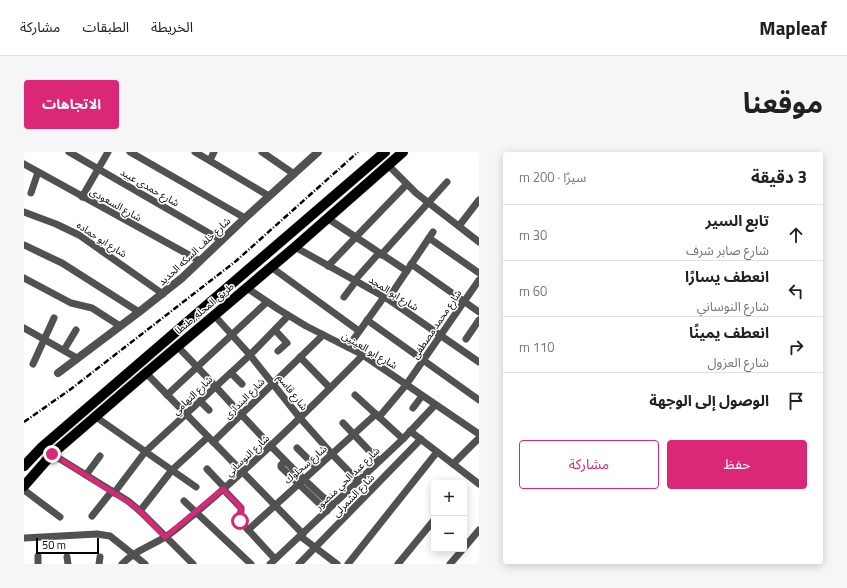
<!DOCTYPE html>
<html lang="ar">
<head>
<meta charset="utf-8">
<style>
	body { margin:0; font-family:"Titillium Web","Noto Sans Arabic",sans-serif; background:#f6f6f6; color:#202124; direction:rtl }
	.controls { position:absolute; right:12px; bottom:12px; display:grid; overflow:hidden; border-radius:4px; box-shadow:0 2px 10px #0003 }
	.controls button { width:36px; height:36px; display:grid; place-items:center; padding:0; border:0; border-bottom:1px solid #e0e0e0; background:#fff; color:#202124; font:20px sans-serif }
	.scale { position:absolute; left:12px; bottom:10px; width:63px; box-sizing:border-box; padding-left:4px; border:2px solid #000; border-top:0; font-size:11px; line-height:14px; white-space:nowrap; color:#000; -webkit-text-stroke:3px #fff; paint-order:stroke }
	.stop { position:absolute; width:12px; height:12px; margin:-9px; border:3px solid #db2777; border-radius:50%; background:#fff }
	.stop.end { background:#db2777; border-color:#fff; box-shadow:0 1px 4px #0008 }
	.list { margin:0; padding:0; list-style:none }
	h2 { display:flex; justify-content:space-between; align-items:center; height:52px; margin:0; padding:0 16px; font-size:17px }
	h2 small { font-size:13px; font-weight:400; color:#757577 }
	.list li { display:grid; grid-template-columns:26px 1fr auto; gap:12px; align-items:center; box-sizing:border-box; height:56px; padding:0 16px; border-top:1px solid #e0e0e0 }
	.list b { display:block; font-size:15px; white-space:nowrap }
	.list p { margin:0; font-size:13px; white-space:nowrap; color:#757577 }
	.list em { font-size:13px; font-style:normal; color:#757577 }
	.actions { display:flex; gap:8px; padding:12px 16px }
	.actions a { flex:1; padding:9px 0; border:1px solid #db2777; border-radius:4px; text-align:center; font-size:14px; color:#db2777 }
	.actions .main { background:#db2777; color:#fff }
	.icon { flex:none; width:22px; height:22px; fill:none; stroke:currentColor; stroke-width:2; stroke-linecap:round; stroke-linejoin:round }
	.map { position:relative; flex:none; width:455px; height:412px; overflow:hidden; direction:ltr; border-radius:4px }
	header { display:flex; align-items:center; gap:24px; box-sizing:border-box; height:56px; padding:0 20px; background:#fff; border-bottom:1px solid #e0e0e0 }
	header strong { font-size:19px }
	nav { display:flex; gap:22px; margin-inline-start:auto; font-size:14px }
	.intro { display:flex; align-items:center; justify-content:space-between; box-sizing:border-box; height:96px; padding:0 24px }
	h1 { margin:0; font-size:28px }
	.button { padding:10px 18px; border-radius:4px; background:#db2777; color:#fff; font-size:14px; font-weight:700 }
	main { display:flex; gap:24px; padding:0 24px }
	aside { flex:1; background:#fff; border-radius:4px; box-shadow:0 2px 10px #0003 }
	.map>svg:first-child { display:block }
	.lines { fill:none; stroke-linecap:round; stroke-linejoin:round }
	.primary-casing { stroke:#dbdbdb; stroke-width:11 }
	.minor { stroke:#515151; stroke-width:7 }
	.tertiary { stroke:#515151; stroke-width:8 }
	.primary { stroke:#000; stroke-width:10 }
	.rail { stroke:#000; stroke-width:2.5; stroke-dasharray:6 2 1 2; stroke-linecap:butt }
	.route { stroke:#db2777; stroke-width:5 }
	.labels { text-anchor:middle; stroke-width:3; stroke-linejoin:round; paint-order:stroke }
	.street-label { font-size:10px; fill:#000; stroke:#fff }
</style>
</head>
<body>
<header>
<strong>Mapleaf</strong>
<nav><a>الخريطة</a><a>الطبقات</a><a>مشاركة</a></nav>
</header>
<div class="intro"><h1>موقعنا</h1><a class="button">الاتجاهات</a></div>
<main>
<aside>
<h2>3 دقيقة<small>سيرًا · 200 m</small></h2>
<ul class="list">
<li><svg class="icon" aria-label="ahead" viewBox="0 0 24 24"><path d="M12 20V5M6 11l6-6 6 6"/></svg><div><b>تابع السير</b><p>شارع صابر شرف</p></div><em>30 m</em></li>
<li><svg class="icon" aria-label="left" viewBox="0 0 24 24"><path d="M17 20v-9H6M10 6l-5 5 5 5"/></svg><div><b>انعطف يسارًا</b><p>شارع النوساني</p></div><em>60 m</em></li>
<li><svg class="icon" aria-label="right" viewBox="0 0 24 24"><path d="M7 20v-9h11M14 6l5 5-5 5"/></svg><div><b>انعطف يمينًا</b><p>شارع العزول</p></div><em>110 m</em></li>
<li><svg class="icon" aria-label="arrive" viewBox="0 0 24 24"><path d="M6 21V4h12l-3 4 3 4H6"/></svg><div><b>الوصول إلى الوجهة</b></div></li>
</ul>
<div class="actions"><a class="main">حفظ</a><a>مشاركة</a></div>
</aside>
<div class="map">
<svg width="455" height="412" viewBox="0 0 455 412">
	<rect width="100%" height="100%" fill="#fff"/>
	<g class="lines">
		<g class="primary-casing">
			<g id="primary">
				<path d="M0 314 18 295 361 0"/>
				<path d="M0 334 28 302 122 221 271 95 379 0"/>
			</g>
		</g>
		<g class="minor">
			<path d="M45 0 197 88"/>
			<path d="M106 0 221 66"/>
			<path d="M171 0 245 44"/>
			<path d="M238 0 270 22"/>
			<path d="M186 8 190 0"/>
			<path d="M0 12 176 109"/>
			<path d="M364 13 392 41 455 90"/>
			<path d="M7 41 14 20"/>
			<path d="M58 45 84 0"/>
			<path d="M0 60 32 72 55 83 139 142"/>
			<path d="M303 66 383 119"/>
			<path d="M435 74 455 48"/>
			<path d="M405 86 455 121"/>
			<path d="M0 93 38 111 115 160"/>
			<path d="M271 95 364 147 455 210"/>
			<path d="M357 103 423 30"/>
			<path d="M387 112 455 160"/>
			<path d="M304 114 382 33"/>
			<path d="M247 115 335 179"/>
			<path d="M0 126 47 151 68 156 96 174"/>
			<path d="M331 128 355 101"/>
			<path d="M223 136 254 157 282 174 339 203 455 282"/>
			<path d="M320 145 332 129"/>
			<path d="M364 147 409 80"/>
			<path d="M190 163 226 203 276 266 308 302 334 329"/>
			<path d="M343 168 455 248"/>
			<path d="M0 176 53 206"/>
			<path d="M251 178 263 191 254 199"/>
			<path d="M442 187 455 168"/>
			<path d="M153 194C205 247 252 304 308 353"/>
			<path d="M324 195 360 145"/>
			<path d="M40 198 52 178"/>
			<path d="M276 205 306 236"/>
			<path d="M9 212 30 166"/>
			<path d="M122 221 279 382"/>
			<path d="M207 221 218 232"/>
			<path d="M143 243 243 150"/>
			<path d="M331 243 379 287"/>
			<path d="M176 249 185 258"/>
			<path d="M389 256 398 244"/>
			<path d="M72 265 172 335"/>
			<path d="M355 265 382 233 455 128"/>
			<path d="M319 271 355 309"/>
			<path d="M386 279 455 332"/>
			<path d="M189 290 299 183"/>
			<path d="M273 296 292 315"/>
			<path d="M28 302 104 349 116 359 169 412"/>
			<path d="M261 309 257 313V315L303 359"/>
			<path d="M429 312 455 286"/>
			<path d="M183 317 201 336"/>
			<path d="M62 323 76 304"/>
			<path d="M199 337 217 356V360L214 365 215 368 251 407"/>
			<path d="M0 338 36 365"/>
			<path d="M90 341 121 300 226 203 264 164"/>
			<path d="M160 349 227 412"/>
			<path d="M116 359 148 318 184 285"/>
			<path d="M68 364 88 339"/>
			<path d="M224 378 352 262"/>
			<path d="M276 384 313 412"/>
			<path d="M0 386 73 382 86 384 121 412"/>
			<path d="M440 396 455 378"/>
			<path d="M14 404V412"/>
			<path d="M43 405 44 412"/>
			<path d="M75 412 76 405"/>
			<path d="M98 412C110 399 127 394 141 385 151 379 159 371 168 364 228 314 284 259 339 203"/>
			<path d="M246 412 379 287 411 253"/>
			<path d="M275 412 397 287"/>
			<path d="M324 412 413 300"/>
			<path d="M374 412 410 368"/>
			<path d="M426 412 439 397"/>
		</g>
		<path class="tertiary" d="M34 221 115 160 158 126 221 66 294 0"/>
		<use href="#primary" class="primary"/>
		<path class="rail" d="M0 270 47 237 212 109 334 0"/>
	</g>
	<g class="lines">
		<path class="route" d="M28 302 104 350 116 359 141 385 199 337 217 356V360L214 365 216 369"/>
	</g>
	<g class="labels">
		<g class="street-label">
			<text transform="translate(126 35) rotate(30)" y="4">شارع حمدى عبيد</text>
			<text transform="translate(92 52) rotate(29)" y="4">شارع السعودى</text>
			<text transform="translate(78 87) rotate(33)" y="4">شارع ابو حماده</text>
			<text transform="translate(170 99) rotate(-43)" y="4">شارع خلف السكه الحديد</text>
			<text transform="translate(370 141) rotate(32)" y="4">شارع ابو المجد</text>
			<text transform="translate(180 156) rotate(-40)" y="4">طريق المحله, طنطا</text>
			<text transform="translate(412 172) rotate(-56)" y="4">شارع محمد مصطفى</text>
			<text transform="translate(346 198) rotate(31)" y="4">شارع ابو العينين</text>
			<text transform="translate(269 240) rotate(52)" y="4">شارع قاسم</text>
			<text transform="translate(168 243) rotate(-44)" y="4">شارع التهامي</text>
			<text transform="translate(220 246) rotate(-45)" y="4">شارع البندارى</text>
			<text transform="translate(223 303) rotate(-43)" y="4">شارع النوساني</text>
			<text transform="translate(281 312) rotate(-41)" y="4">شارع سحلوك</text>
			<text transform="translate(323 326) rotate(-44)" y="4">شارع عبد الحي منصور</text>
			<text transform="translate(329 343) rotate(-46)" y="4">شارع الشمرلى</text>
		</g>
	</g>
</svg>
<div class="controls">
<button>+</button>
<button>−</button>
</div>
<div class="scale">50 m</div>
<div class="stop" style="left:216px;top:369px"></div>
<div class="stop end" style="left:28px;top:302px"></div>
</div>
</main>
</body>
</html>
